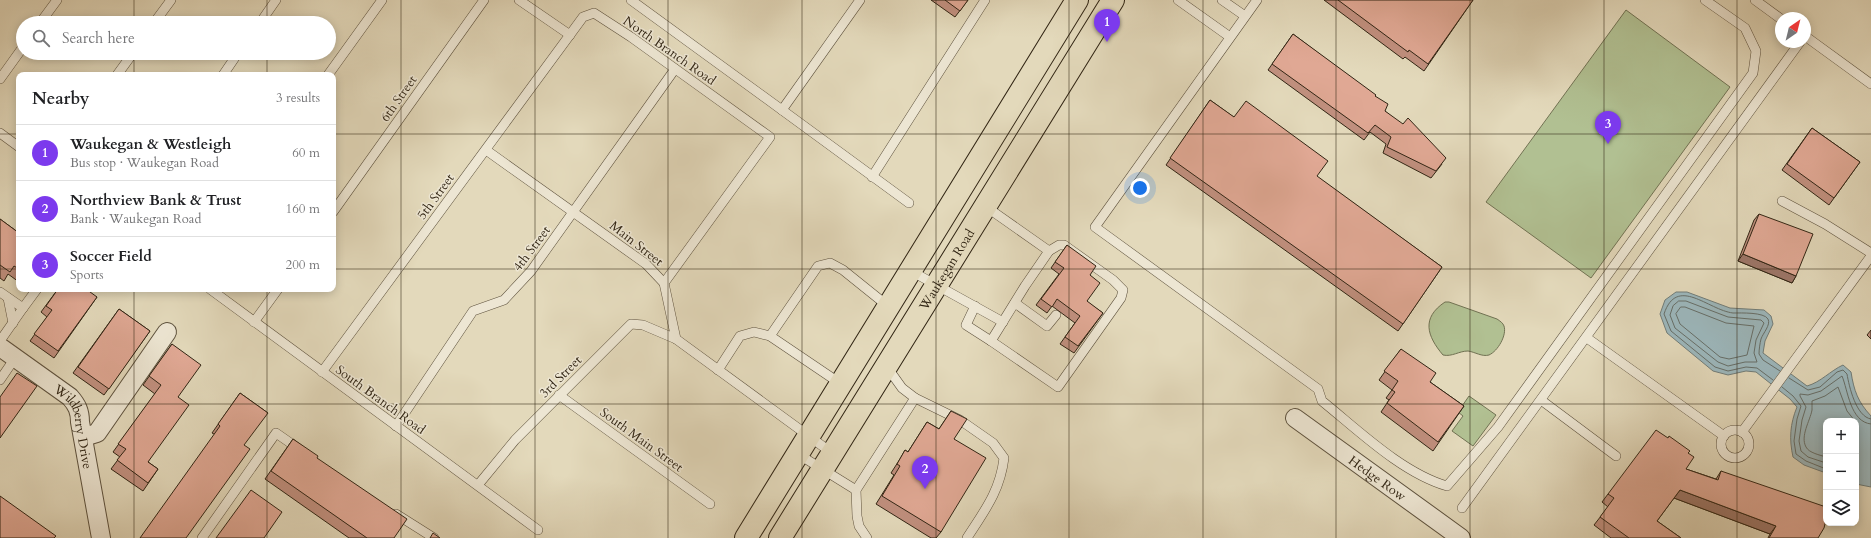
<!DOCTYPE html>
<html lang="en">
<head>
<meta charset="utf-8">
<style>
	body { margin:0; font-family:Cardo,serif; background:#f6f6f6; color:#202124 }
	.controls { position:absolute; right:12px; bottom:12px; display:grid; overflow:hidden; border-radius:8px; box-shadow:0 2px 10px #0003 }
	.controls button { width:36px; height:36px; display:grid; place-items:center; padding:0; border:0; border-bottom:1px solid #e0e0e0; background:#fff; color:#202124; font:20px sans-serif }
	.compass { position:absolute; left:1775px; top:12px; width:36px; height:36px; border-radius:50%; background:#fff; box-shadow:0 2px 10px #0003; rotate:35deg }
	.you { position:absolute; left:1140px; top:188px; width:14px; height:14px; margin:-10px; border:3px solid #fff; border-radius:50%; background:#1a73e8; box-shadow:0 0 0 6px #1a73e833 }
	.badge { display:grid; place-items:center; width:26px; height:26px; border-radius:50%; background:#7c3aed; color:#fff; font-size:13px; font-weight:700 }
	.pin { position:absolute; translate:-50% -33px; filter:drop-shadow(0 1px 2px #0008) }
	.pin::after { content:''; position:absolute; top:21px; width:14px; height:12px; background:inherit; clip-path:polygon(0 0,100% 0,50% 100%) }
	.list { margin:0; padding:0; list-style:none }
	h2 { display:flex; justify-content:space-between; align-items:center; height:52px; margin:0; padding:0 16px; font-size:17px }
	h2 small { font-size:13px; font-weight:400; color:#757577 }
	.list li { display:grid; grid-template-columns:26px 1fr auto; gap:12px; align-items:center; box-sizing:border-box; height:56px; padding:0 16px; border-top:1px solid #e0e0e0 }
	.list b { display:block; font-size:15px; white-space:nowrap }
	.list p { margin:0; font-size:13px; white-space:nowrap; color:#757577 }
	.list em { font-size:13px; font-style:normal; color:#757577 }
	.icon { flex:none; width:22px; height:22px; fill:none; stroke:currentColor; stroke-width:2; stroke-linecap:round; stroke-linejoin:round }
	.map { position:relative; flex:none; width:1871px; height:538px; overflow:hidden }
	.search { position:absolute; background:#fff; box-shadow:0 2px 10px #0003; left:16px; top:16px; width:320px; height:44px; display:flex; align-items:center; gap:10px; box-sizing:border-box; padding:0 14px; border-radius:22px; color:#757577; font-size:15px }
	.panel { position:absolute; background:#fff; box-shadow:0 2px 10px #0003; left:16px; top:72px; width:320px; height:220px; border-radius:8px }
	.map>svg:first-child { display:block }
	.green { fill:#b1c092; stroke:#717253 }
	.water { fill:#9cb7bc; stroke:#717d79 }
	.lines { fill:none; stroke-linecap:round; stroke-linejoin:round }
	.shore { stroke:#666e68; stroke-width:1 }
	.lane-casing { stroke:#5e523e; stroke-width:10 }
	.street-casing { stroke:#5e523e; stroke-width:20 }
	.primary-casing { stroke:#312514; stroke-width:24 }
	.lane { stroke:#ede6d3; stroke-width:9 }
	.street { stroke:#ede6d3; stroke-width:18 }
	.primary { stroke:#e3d9bb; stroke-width:22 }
	.wall { fill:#c1907f; stroke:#312514 }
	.shaded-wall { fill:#9d7668; stroke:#312514 }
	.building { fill:#e0a894; stroke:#312514 }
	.grid { fill:none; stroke:#312514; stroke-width:1; stroke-opacity:0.55 }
	.labels { text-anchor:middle; stroke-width:3; stroke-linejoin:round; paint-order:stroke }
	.street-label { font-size:13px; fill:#312514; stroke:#ede6d3 }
</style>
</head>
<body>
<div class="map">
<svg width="1871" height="538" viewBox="0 0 1871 538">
	<rect width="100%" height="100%" fill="#e3d9bb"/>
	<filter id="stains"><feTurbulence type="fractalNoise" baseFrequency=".005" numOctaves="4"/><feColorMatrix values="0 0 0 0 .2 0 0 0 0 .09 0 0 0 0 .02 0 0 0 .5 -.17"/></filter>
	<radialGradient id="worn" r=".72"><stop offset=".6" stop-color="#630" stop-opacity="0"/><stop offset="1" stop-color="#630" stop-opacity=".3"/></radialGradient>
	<g class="green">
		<path d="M1626 10 1730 87 1591 278 1486 202Z"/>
		<path d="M1445 302H1449L1497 319C1500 321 1503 323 1504 326 1507 335 1498 351 1489 355 1482 357 1475 352 1468 351 1459 351 1452 357 1443 355 1427 336 1421 318 1445 302Z"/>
		<path d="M1469 396 1496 415 1473 446 1452 431 1463 416 1458 412Z"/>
	</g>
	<path class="water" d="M1676 292H1687L1730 308 1764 310 1771 316 1773 324 1765 341 1763 353 1807 386C1821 382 1830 371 1843 365L1851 372C1854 391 1858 402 1871 416V487L1856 484V421H1826V473L1804 465 1793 457C1789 439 1790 424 1797 407L1790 399 1756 372 1746 371 1728 375 1713 371 1667 333 1660 314 1665 300Z"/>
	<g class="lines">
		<g class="shore">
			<path d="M1679 301H1686L1728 317 1761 320 1764 323 1756 340 1754 353 1757 362H1745L1728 366 1718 362 1675 328 1670 315 1673 306Z"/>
			<path d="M1681 307H1685L1726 323 1754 326 1747 355 1729 359 1720 357 1680 324 1676 314Z"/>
			<path d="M1789 378 1808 390 1820 387 1837 372 1843 370 1847 374C1849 386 1856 417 1871 419"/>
			<path d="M1773 380 1757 368 1746 367 1728 371 1715 367 1671 331 1664 314C1677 275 1708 310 1733 313 1741 313 1764 312 1768 319 1771 325 1763 333 1761 339 1760 343 1759 349 1759 354L1763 360 1780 371"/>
			<path d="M1782 387 1793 396 1801 406 1797 419 1794 441 1796 454 1806 461 1826 469"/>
			<path d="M1826 457C1820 455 1809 453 1806 447 1800 436 1810 421 1812 410 1812 407 1812 403 1812 401L1825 396 1838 387 1847 411 1855 421"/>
			<path d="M1826 463 1808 457 1801 451 1799 441 1802 420 1806 407 1800 396V394L1808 395 1821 391 1842 376C1848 390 1850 422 1871 424"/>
		</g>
		<g class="lane-casing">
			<g id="lane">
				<path d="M519 0 570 35"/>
				<path d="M631 0 782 110"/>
				<path d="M860 0 782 110 909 203"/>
				<path d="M1178 0 1230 37"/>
				<path d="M1222 0 1245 16"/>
				<path d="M1257 0 1095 227 1318 389 1322 401C1358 430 1402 473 1447 486L1498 427 1753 73 1756 51 1745 28 1705 0"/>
				<path d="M1755 0 1781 19"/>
				<path d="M40 23 57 0"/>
				<path d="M154 23 171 0"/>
				<path d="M260 23 276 0"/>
				<path d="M1805 36 1871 84"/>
				<path d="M117 75 133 53"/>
				<path d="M223 75 238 53"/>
				<path d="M328 75 382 0"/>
				<path d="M0 79 23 47"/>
				<path d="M0 133 19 147"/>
				<path d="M486 150 646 264 664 283 676 339"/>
				<path d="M872 177 985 0"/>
				<path d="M1782 201 1825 224 1871 253"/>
				<path d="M985 206 1049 251 1025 286 991 341"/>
				<path d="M333 212 484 0"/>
				<path d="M911 271 1003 322"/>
				<path d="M210 289 538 530"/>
				<path d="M0 292 23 308 0 341"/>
				<path d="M8 298 13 323"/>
				<path d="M1015 303 1047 326 1056 315"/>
				<path d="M975 306 966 325 991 341 1058 387 1121 298 1123 290 1113 280 1064 245H1059L1049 251"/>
				<path d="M23 308 37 289"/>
				<path d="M254 322 278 289"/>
				<path d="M770 336 818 266 830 263 843 270 889 307"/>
				<path d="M1587 338 1724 436"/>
				<path d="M887 367 902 388 915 398 960 420 993 443 1004 458C1000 491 985 510 967 538"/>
				<path d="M718 370 740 336 754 332 770 336 841 384"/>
				<path d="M322 372 583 17 594 13 631 37 770 137 664 283"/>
				<path d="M0 380 15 358"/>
				<path d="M559 395 710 504"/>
				<path d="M1541 400 1616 456"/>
				<path d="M396 426 473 311 504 300 531 271 675 69"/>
				<circle cx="1735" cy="444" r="14"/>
				<path d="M1742 432 1871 256"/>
				<path d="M798 454 856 490"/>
				<path d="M478 485 515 440 631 324 643 325 676 339 832 453"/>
				<path d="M1462 508 1800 42"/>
				<path d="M396 514 434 538"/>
				<path d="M202 538 276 433 299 449"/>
				<path d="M867 538 859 526 857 516 856 490 915 398"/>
			</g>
		</g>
		<g class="street-casing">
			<g id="street">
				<path id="s1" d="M0 347 70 397C77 405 80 411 80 422L101 538"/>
				<path id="s2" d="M1295 418 1461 538"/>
				<path d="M84 437 97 433 167 332"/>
			</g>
		</g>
		<g class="primary-casing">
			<g id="primary">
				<path d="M746 538 1077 0"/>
				<path id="s3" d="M780 538 1113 0"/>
			</g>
		</g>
		<use href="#lane" class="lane"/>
		<use href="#street" class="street"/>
		<use href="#primary" class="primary"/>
	</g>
	<g class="wall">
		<path d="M931 0H968L955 17Z"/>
		<path d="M1324 0H1473L1424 71 1405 57 1403 59Z"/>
		<path d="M1293 34 1375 96 1385 111 1442 164 1431 178 1383 153 1386 144 1370 132 1364 140 1268 70Z"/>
		<path d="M1210 100 1442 267 1398 331 1166 165Z"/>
		<path d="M1812 128 1860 162 1829 205 1782 170Z"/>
		<path d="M1759 214 1796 276 1792 283 1738 261 1754 220Z"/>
		<path d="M0 219 19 233V282L8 274 4 281 0 278Z"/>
		<path d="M1067 245 1090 275 1087 302 1103 313 1074 353 1060 344 1075 323 1052 306 1047 313 1036 305 1059 274 1051 268Z"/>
		<path d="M58 289 97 297 54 358 30 341 47 317 41 312Z"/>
		<path d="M119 309 150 331 104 395 73 373Z"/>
		<path d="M1871 330V339L1867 335Z"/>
		<path d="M172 344 178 397 148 462 158 469 143 491 111 469 120 457 113 452 155 394 143 385Z"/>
		<path d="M1401 349 1430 382 1464 406 1433 451 1381 412 1389 400 1386 398 1392 390 1379 380Z"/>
		<path d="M240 393 268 413 214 434 212 433Z"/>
		<path d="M951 411 954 439 941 532 936 538H931L876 504 894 475 891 473 900 459 905 450 908 452 927 422 939 429Z"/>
		<path d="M293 439 317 458 394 538H349L265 479Z"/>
		<path d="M1688 453 1686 469 1716 479 1721 471 1818 538H1768L1770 534 1674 498 1657 521 1681 538H1611L1594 525 1608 507 1602 502 1608 494Z"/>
	</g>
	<g class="shaded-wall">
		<path d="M1743 254 1796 276 1792 283 1738 261Z"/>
		<path d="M1680 490 1776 526 1770 534 1674 498Z"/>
	</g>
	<g class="building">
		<path d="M945 0H968L960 11Z"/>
		<path d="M1338 0H1473L1428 64 1409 50 1408 52Z"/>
		<path d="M1293 34 1376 95 1375 96 1388 104 1385 111 1403 124 1408 118 1446 158 1436 171 1387 147 1391 137 1375 125 1368 133 1272 64Z"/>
		<path d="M1210 100 1234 117 1246 101 1328 161 1317 176 1442 267 1403 324 1170 158Z"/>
		<path d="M1812 128 1860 162 1834 198 1787 164Z"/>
		<path d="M1759 214 1813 234 1796 276 1743 254Z"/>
		<path d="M0 219 19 233V269L14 266 10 272 0 265Z"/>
		<path d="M1067 245 1096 266 1090 275 1100 283 1087 301 1103 313 1078 346 1065 337 1080 316 1057 299 1052 307 1041 299 1064 268 1055 262Z"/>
		<path d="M58 289H86L97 297 58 351 34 334 52 310 46 306Z"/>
		<path d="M119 309 150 331 109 389 78 367Z"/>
		<path d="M172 344 201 365 178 397 189 405 148 462 158 469 148 483 117 460 126 449 118 444 161 385 149 376Z"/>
		<path d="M1401 349 1436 373 1430 382 1464 406 1438 442 1387 403 1395 392 1392 390 1398 381 1384 371Z"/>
		<path d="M17 373 37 386 0 438V397Z"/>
		<path d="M240 393 268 413 244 445 250 449 186 538H140L220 426 218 424Z"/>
		<path d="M951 411 967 419 954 439 986 458 941 532 882 496 900 466 897 464 905 450 908 452 927 422 939 429Z"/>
		<path d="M1656 430 1668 438 1669 436 1690 451 1688 453 1694 457 1686 469 1718 480 1721 471 1826 507V520L1824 528 1818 538H1769L1776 526 1680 490 1657 521 1681 538H1629L1600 517 1614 498 1608 494Z"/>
		<path d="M293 439 318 456 317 458 407 519 394 538H367L271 471Z"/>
		<path d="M251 490 282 512 264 538H216Z"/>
		<path d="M0 496 56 536 54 538H0Z"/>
		<path d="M433 533 440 538H430Z"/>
	</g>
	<path class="grid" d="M134 0V23M267 0V23M401 0V538M535 0V538M668 0V538M802 0V538M936 0V538M1069 0V538M1203 0V538M1336 0V538M1470 0V538M1604 0V538M1737 0V538M134 53V75M267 53V75M0 134H19M333 134H1871M0 269H19M333 269H1871M134 289V538M267 289V538M0 404H1871"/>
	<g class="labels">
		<g class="street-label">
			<text transform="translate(670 50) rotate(35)" y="5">North Branch Road</text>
			<text transform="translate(398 98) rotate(-55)" y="5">6th Street</text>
			<text transform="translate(435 196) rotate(-54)" y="5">5th Street</text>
			<text transform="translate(637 243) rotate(38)" y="5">Main Street</text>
			<text transform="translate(531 248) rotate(-53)" y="5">4th Street</text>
			<text dy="5" stroke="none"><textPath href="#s3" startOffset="316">Waukegan Road</textPath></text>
			<text transform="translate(560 376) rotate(-45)" y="5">3rd Street</text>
			<text transform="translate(381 399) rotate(36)" y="5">South Branch Road</text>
			<text dy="5" stroke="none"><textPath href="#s1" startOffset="115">Wildberry Drive</textPath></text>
			<text transform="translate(642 439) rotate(36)" y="5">South Main Street</text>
			<text dy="5" stroke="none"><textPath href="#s2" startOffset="102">Hedge Row</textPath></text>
		</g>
	</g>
	<rect width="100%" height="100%" filter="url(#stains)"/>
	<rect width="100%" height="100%" fill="url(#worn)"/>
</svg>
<div class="controls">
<button>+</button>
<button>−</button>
<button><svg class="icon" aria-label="layers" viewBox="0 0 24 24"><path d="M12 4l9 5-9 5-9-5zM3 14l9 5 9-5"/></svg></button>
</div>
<svg class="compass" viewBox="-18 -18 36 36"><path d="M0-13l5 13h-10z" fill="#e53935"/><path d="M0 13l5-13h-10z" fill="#757577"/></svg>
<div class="you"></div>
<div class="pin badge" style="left:1107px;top:42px">1</div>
<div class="pin badge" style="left:925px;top:489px">2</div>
<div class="pin badge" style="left:1608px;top:144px">3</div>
<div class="search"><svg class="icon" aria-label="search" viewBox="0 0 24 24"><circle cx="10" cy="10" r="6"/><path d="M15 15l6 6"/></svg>Search here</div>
<section class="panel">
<h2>Nearby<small>3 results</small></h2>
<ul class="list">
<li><span class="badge">1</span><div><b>Waukegan &amp; Westleigh</b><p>Bus stop · Waukegan Road</p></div><em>60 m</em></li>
<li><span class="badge">2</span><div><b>Northview Bank &amp; Trust</b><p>Bank · Waukegan Road</p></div><em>160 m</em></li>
<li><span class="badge">3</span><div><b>Soccer Field</b><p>Sports</p></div><em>200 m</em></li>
</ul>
</section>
</div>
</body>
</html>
